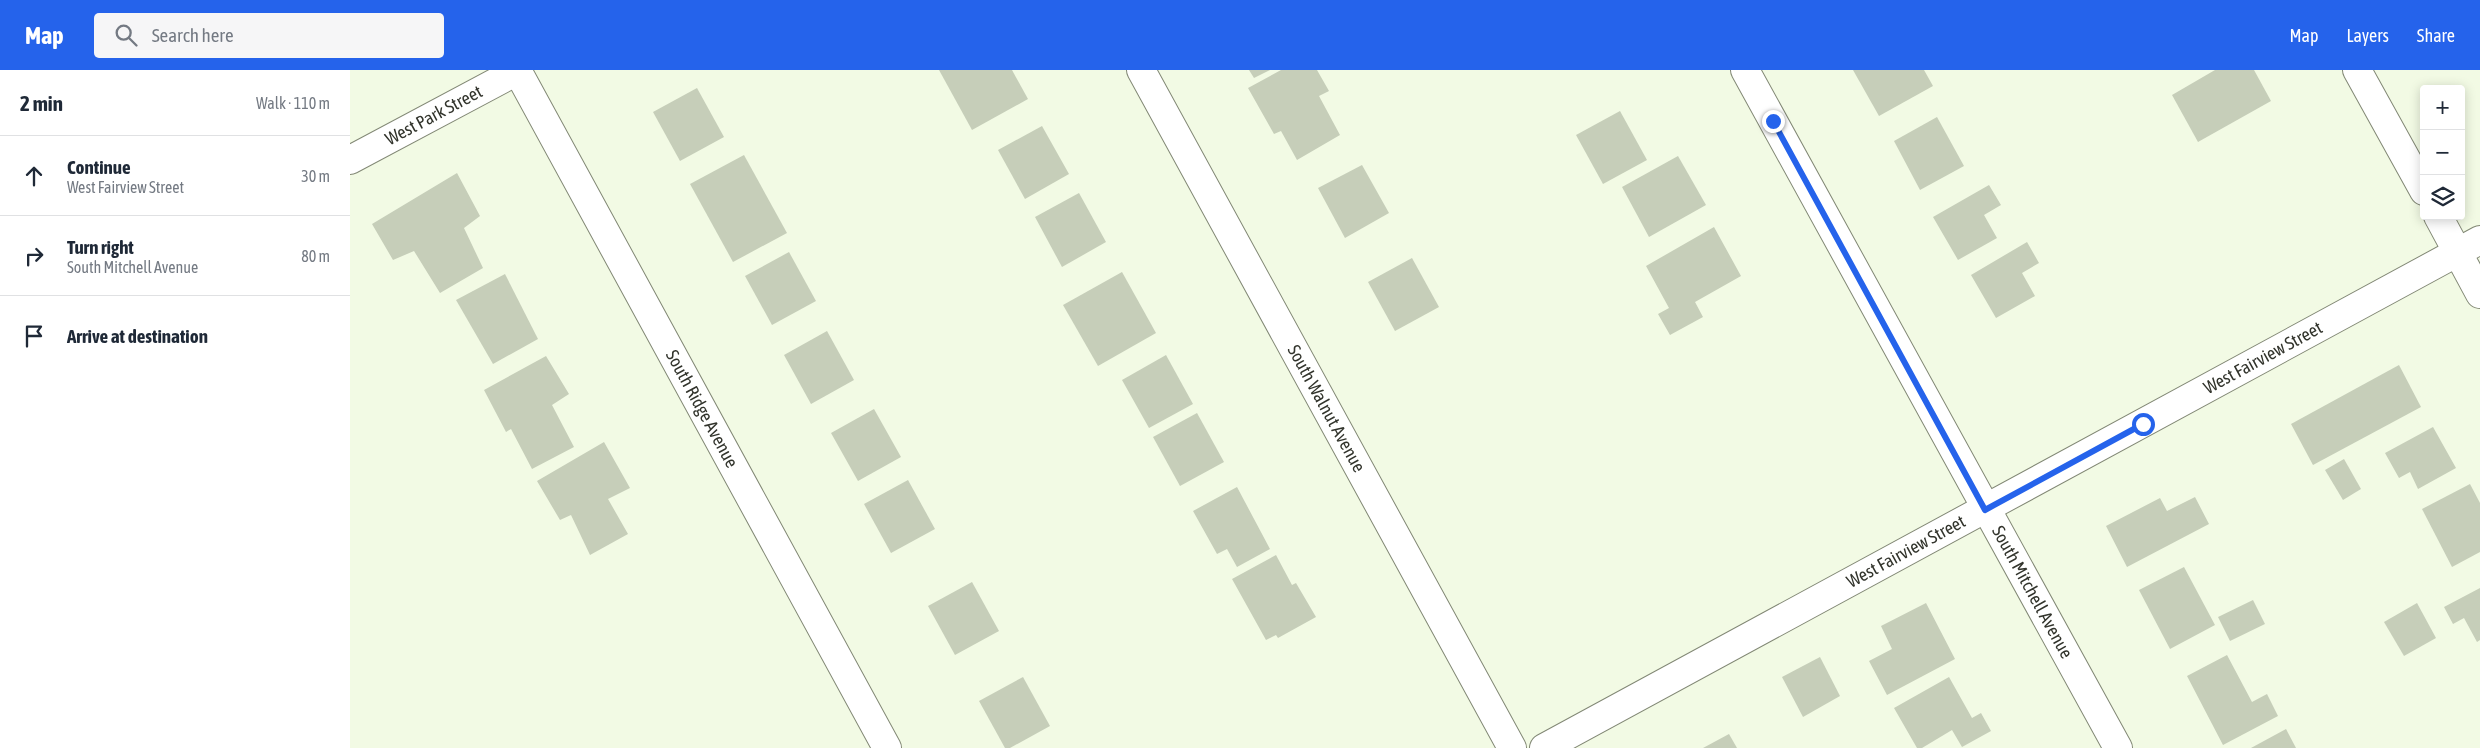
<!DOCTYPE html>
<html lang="en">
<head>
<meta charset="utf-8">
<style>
	body { margin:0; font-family:"Asap Condensed",sans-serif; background:#f6f6f7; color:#1f2937 }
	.controls { position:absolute; right:15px; top:15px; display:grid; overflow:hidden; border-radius:5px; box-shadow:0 2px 12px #0003 }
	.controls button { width:45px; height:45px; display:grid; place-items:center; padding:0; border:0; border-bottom:1px solid #e0e1e3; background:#fff; color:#1f2937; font:25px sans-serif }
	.stop { position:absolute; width:15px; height:15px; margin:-11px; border:4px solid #2563eb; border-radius:50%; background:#fff }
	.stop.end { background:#2563eb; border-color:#fff; box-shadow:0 1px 5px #0008 }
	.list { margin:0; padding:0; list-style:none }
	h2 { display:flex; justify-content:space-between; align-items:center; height:65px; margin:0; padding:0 20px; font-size:21px }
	h2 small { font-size:16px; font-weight:400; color:#747a83 }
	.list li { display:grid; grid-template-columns:32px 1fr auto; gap:15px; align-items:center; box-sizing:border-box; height:80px; padding:0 20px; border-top:1px solid #e0e1e3 }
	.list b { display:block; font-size:19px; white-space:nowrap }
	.list p { margin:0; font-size:16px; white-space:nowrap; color:#747a83 }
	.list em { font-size:16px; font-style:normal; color:#747a83 }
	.icon { flex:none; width:28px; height:28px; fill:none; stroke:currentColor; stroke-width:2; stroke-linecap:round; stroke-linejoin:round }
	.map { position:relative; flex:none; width:2130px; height:678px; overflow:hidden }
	header { display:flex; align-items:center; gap:30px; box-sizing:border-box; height:70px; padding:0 25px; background:#2563eb; color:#fff }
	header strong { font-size:24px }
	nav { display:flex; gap:28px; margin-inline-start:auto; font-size:18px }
	.search { width:350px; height:45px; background:#f6f6f7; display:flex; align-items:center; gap:12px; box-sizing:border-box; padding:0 18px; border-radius:5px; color:#747a83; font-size:19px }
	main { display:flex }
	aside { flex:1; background:#fff }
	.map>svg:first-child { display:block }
	.building { fill:#c6ceb9 }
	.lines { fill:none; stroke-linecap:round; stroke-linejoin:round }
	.minor-casing { stroke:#828875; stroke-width:30 }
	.minor { stroke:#fff; stroke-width:28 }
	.route { stroke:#2563eb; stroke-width:6 }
	.labels { text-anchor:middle; stroke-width:4.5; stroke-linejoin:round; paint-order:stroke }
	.street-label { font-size:18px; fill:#32342c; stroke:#f2fae4 }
</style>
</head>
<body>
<header>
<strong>Map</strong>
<div class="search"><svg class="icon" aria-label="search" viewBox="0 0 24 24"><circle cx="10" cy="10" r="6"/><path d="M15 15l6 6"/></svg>Search here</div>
<nav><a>Map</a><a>Layers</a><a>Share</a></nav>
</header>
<main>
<aside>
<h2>2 min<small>Walk · 110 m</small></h2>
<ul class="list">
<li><svg class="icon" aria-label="ahead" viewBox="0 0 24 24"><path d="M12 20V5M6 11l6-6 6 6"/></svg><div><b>Continue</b><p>West Fairview Street</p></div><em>30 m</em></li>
<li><svg class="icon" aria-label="right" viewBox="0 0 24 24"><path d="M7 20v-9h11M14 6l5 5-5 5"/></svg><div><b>Turn right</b><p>South Mitchell Avenue</p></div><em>80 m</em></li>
<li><svg class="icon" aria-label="arrive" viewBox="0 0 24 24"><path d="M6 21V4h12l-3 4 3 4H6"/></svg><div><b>Arrive at destination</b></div></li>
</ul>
</aside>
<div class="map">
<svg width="2130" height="678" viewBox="0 0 2130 678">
	<rect width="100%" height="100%" fill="#f2fae4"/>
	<g class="building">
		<path d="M589 0H662L678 29 622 60Z"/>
		<path d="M899 0H920L904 8Z"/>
		<path d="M931 0H967L979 21 969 26 990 65 947 90 931 61 924 64 898 18Z"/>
		<path d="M1503 0H1574L1583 16 1529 46Z"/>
		<path d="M1865 0H1904L1921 31 1848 72 1822 25Z"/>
		<path d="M347 18 374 67 330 91 303 42Z"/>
		<path d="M1270 41 1297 90 1253 114 1226 65Z"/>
		<path d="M1587 47 1614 96 1570 120 1544 71Z"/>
		<path d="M692 56 719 104 675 129 648 80Z"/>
		<path d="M394 85 437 163 383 192 340 114Z"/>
		<path d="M1328 86 1356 135 1299 167 1272 117Z"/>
		<path d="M1012 95 1039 143 995 168 968 118Z"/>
		<path d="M107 103 130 146 114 158 133 198 90 223 64 181 43 190 22 154Z"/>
		<path d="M1639 115 1651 135 1634 145 1647 168 1608 190 1583 147Z"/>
		<path d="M729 123 756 172 712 197 685 147Z"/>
		<path d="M1364 157 1391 206 1345 232 1353 247 1320 265 1308 244 1319 238 1296 196Z"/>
		<path d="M1677 172 1689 193 1672 203 1685 226 1646 248 1621 205Z"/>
		<path d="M439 182 466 231 422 255 395 206Z"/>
		<path d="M1062 188 1089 237 1045 261 1018 212Z"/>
		<path d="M772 202 806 263 748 296 713 235Z"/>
		<path d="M155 204 188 269 143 294 106 230Z"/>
		<path d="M477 261 504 310 461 334 434 285Z"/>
		<path d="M816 285 843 334 799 358 772 310Z"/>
		<path d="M196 286 219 324 202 335 224 377 182 399 161 359 156 362 134 320Z"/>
		<path d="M2049 295 2071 337 1963 395 1941 354Z"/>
		<path d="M524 339 551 387 508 411 481 363Z"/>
		<path d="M847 343 874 392 830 416 803 367Z"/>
		<path d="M2083 357 2106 398 2068 419 2060 402 2049 408 2035 383Z"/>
		<path d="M254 372 280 418 258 429 278 464 240 485 221 445 210 450 187 411Z"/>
		<path d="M1994 389 2011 419 1993 430 1975 400Z"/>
		<path d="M558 410 585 459 541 483 514 434Z"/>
		<path d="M2120 414 2130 433V482L2102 497 2072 439Z"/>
		<path d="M887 417 920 479 887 497 877 479 867 484 843 441Z"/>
		<path d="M1845 427 1859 454 1777 497 1756 456 1810 428 1817 441Z"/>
		<path d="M926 485 942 515 946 513 966 547 928 568 926 565 916 570 882 509Z"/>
		<path d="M1834 497 1865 555 1820 579 1789 520Z"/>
		<path d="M622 512 649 561 605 585 578 536Z"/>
		<path d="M2130 518V570L2127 572 2114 548 2103 554 2094 537Z"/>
		<path d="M1903 530 1915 554 1880 571 1868 547Z"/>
		<path d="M1576 533 1605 589 1537 625 1519 591 1542 579 1531 556Z"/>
		<path d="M2067 533 2086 568 2054 586 2034 552Z"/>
		<path d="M1877 585 1902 632 1917 624 1928 646 1873 675 1837 606Z"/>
		<path d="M1470 587 1490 626 1453 647 1432 607Z"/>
		<path d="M673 607 700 656 660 678H655L629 631Z"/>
		<path d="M1599 607 1622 648 1631 643 1641 661 1612 677 1602 660 1572 678H1567L1544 638Z"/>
		<path d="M1936 659 1946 678H1901Z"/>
		<path d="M1379 664 1387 678H1353Z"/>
	</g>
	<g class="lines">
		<g class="minor-casing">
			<g id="minor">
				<path id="s1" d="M167 0 537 678"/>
				<path id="s2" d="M791 0 1162 678"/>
				<path id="s3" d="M1395 0 1768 678"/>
				<path d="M2007 0 2074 121"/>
				<path id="s4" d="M0 90 169 0"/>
				<path d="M2088 146 2130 224"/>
				<path id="s5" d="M1194 678 2130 170"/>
			</g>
		</g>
		<use href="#minor" class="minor"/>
	</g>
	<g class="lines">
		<path class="route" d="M1423 51 1635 440 1793 354"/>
	</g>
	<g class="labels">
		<g class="street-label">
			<text dy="6" stroke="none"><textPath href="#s4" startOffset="95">West Park Street</textPath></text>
			<text dy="6" stroke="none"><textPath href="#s5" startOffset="818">West Fairview Street</textPath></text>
			<text dy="6" stroke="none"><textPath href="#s1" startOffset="386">South Ridge Avenue</textPath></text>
			<text dy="6" stroke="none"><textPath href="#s2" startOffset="386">South Walnut Avenue</textPath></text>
			<text dy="6" stroke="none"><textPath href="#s5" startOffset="412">West Fairview Street</textPath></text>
			<text dy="6" stroke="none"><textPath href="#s3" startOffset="596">South Mitchell Avenue</textPath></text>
		</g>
	</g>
</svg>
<div class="controls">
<button>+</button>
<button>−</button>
<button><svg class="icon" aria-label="layers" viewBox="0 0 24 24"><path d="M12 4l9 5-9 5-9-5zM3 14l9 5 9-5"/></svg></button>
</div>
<div class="stop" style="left:1793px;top:354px"></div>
<div class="stop end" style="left:1423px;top:51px"></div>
</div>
</main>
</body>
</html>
